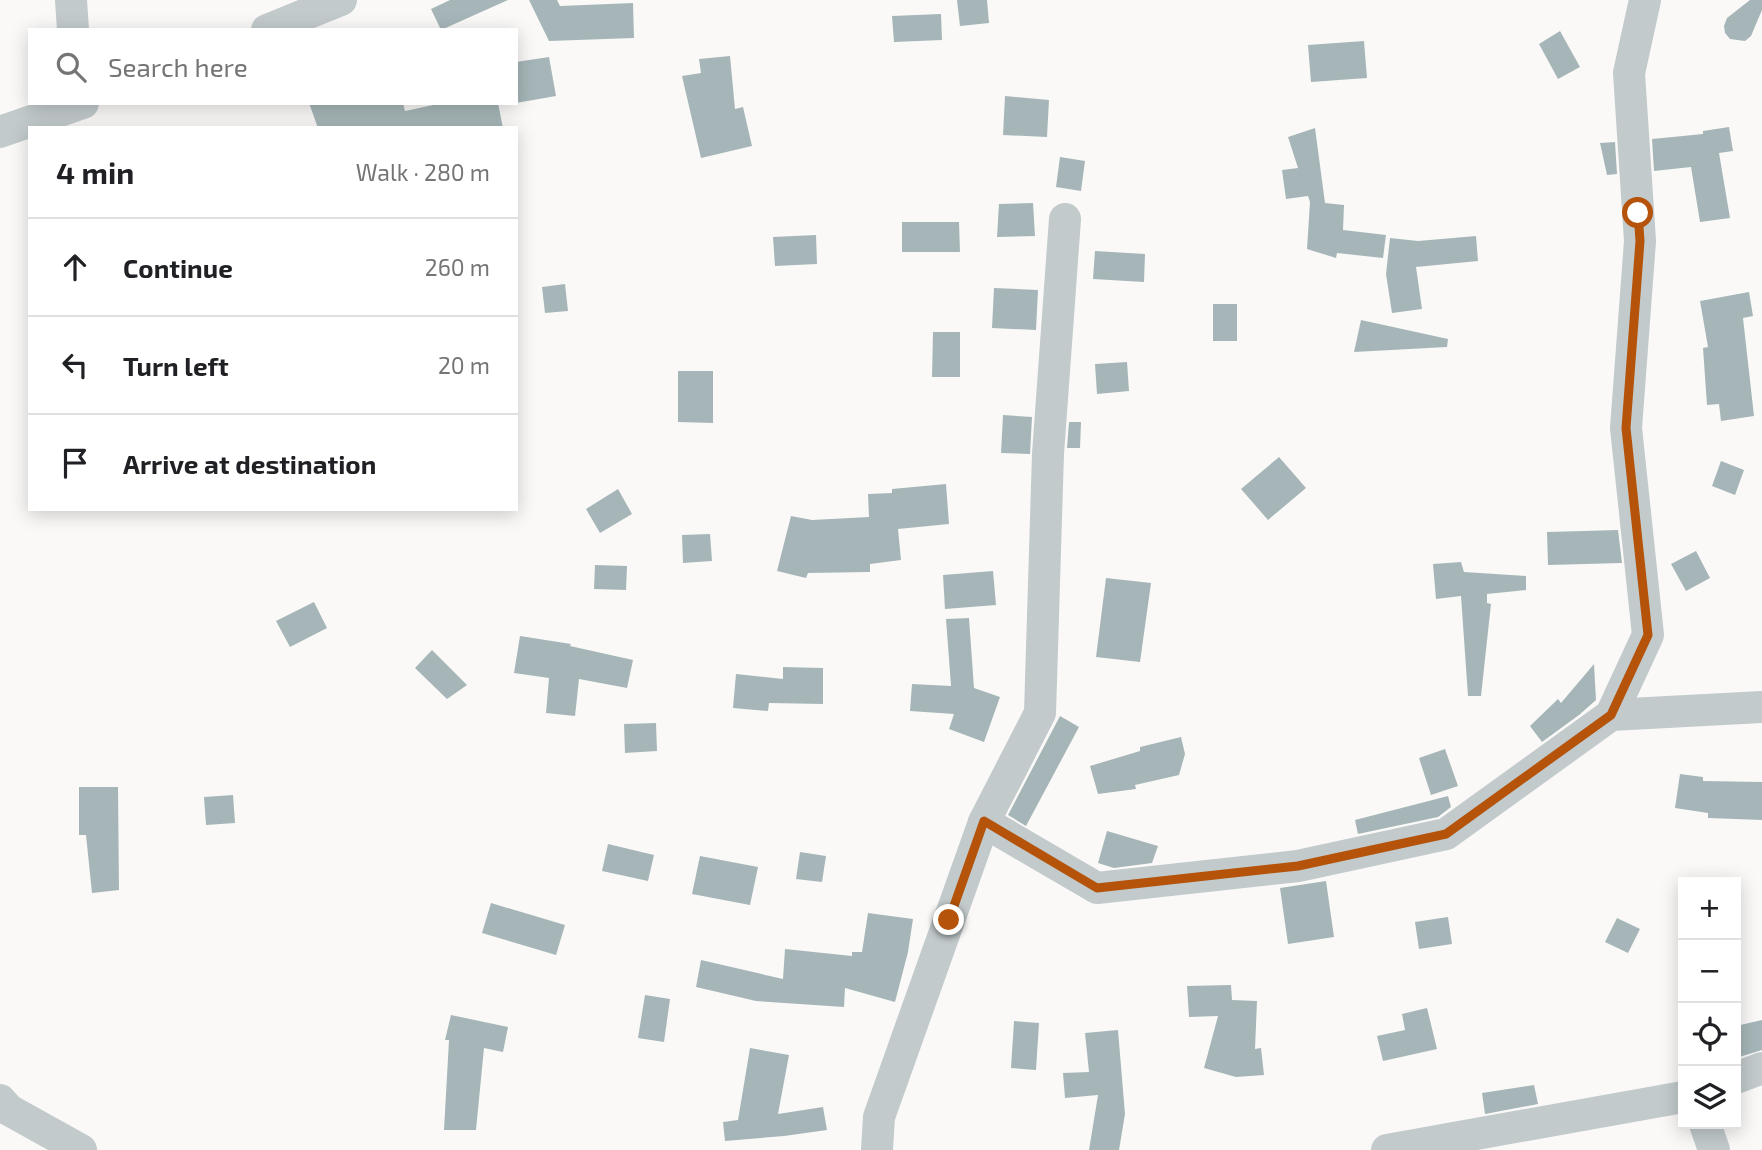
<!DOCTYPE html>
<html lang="en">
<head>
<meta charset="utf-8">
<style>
	body { margin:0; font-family:"Exo 2",sans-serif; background:#f6f6f6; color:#202124 }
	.controls { position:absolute; right:21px; bottom:21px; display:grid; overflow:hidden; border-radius:0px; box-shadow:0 4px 18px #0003 }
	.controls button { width:63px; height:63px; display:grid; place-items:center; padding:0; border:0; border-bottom:2px solid #e0e0e0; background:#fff; color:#202124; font:35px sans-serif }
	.stop { position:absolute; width:21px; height:21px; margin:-16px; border:5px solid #b45309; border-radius:50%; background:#fff }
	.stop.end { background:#b45309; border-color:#fff; box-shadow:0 2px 7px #0008 }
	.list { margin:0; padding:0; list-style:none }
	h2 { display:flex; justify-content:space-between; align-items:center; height:91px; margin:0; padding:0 28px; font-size:30px }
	h2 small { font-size:23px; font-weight:400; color:#757577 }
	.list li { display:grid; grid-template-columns:46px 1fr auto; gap:21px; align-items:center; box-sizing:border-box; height:98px; padding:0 28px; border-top:2px solid #e0e0e0 }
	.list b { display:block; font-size:26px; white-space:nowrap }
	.list em { font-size:23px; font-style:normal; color:#757577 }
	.icon { flex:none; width:38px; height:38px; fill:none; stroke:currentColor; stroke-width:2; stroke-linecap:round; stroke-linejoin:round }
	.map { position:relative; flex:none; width:1762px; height:1150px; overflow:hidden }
	.search { position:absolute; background:#fff; box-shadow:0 4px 18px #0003; left:28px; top:28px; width:490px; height:77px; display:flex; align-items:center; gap:18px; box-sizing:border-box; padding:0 24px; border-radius:0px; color:#757577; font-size:26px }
	.panel { position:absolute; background:#fff; box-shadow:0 4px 18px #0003; left:28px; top:126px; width:490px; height:385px; border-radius:0px }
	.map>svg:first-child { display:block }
	.building { fill:#a6b6b8 }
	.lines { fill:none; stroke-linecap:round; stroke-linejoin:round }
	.minor { stroke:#c2cacc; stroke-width:32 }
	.route { stroke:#b45309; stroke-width:9 }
</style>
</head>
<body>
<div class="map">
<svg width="1762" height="1150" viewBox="0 0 1762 1150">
	<rect width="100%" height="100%" fill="#faf9f7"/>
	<g class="building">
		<path d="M450 0H508L441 30 431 9Z"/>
		<path d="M529 0H557L560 6 633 3 634 38 549 41Z"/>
		<path d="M957 0H987L989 23 960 26Z"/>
		<path d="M1750 0H1762V10L1751 36 1745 41 1730 39 1725 33 1724 26 1727 18Z"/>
		<path d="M941 14 942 40 894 42 892 16Z"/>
		<path d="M1560 31 1580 67 1558 79 1539 44Z"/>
		<path d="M1364 41 1367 78 1311 82 1308 45Z"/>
		<path d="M730 56 735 109 743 107 752 146 701 158 682 76 701 73 699 59Z"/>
		<path d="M549 57 556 96 516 103V62Z"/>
		<path d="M1005 96 1049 100 1047 137 1003 135Z"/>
		<path d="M309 103H403L405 111 443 103H498L503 128H318Z"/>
		<path d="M1729 127 1733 151 1719 153 1730 218 1700 222 1691 167 1654 171 1652 139 1703 134V131Z"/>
		<path d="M1315 128 1325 203 1344 205 1343 230 1386 235 1383 258 1337 253 1336 258 1307 249 1310 202 1308 196 1286 199 1282 170 1298 168 1288 137Z"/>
		<path d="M1615 142 1617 174 1607 175 1600 143Z"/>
		<path d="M1060 157 1085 161 1081 191 1056 187Z"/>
		<path d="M1033 203 1035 236 997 237 999 204Z"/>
		<path d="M902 222H959L960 252H902Z"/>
		<path d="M816 235 817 264 775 266 773 237Z"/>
		<path d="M1476 236 1478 261 1416 267 1422 309 1392 313 1386 274 1390 238 1418 241Z"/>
		<path d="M1095 251 1145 254 1144 282 1093 279Z"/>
		<path d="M565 284 568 311 545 313 542 287Z"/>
		<path d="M994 288 1038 290 1036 330 992 328Z"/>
		<path d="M1749 292 1753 316 1743 318 1754 416 1721 421 1719 404 1707 405 1703 348 1708 347 1700 301Z"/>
		<rect x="1213" y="304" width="24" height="37"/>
		<path d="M1361 320 1448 339 1447 347 1354 352Z"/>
		<path d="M933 332H960V377H932Z"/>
		<path d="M1127 362 1129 391 1097 394 1095 364Z"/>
		<path d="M678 371H713V423L678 422Z"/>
		<path d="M1003 415 1032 417 1030 454 1001 453Z"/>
		<path d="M1069 422H1081L1080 448H1067Z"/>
		<path d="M1279 457 1306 488 1268 520 1241 489Z"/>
		<path d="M1721 461 1744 470 1735 495 1712 486Z"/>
		<path d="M946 484 949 524 898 529 901 560 870 564V572L808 573 806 578 777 571 791 516 812 520 869 517 868 494 892 493V489Z"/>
		<path d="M618 489 632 514 600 533 586 509Z"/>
		<path d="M1618 530 1622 563 1548 565 1547 532Z"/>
		<path d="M710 534 712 561 683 563 682 535Z"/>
		<path d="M1696 551 1710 578 1686 591 1671 564Z"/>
		<path d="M1461 562 1464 572 1526 576V590L1487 594V603L1491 604 1481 696H1468L1461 596 1436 599 1433 564Z"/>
		<path d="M595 565 627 566 626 590 594 589Z"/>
		<path d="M993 571 996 605 945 609 943 575Z"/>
		<path d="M1106 578 1151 583 1140 662 1096 657Z"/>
		<path d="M314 602 327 628 290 647 276 621Z"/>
		<path d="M969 618 974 688 1000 697 984 742 949 729 954 714 910 711 912 684 951 686 946 619Z"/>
		<path d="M520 636 571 644 570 646 633 660 627 688 579 679 575 716 546 713 549 678 514 673Z"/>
		<path d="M432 650 467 685 447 699 415 668Z"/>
		<path d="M1594 664 1596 700 1579 715 1542 742 1530 726 1558 699 1561 703Z"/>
		<path d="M783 667 823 668V704L769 703 768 711 733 708 736 674 783 679Z"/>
		<path d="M1060 716 1079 727 1026 826 1008 815Z"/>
		<path d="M656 723 657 751 625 753 624 724Z"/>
		<path d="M1181 737 1185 754 1179 775 1135 785 1136 789 1098 794 1090 766 1140 751V747Z"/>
		<path d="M1445 749 1458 786 1431 795 1419 758Z"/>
		<path d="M1680 774 1703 777V781L1762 782V820L1708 818V813L1675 808Z"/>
		<path d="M79 787H118L119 890 92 893 86 835H79Z"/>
		<path d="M233 795 235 823 206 825 204 797Z"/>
		<path d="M1448 796 1451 807 1438 817 1358 834 1355 820Z"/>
		<path d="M1107 831 1158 846 1152 863 1114 868 1098 863Z"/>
		<path d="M608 844 654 855 648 881 602 871Z"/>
		<path d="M800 852 826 856 822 882 796 879Z"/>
		<path d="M700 856 758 867 750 905 692 894Z"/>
		<path d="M1326 881 1334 937 1288 944 1280 888Z"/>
		<path d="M491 903 565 925 556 955 482 933Z"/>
		<path d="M868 913 913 919 908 952 895 1002 845 988 844 1007 756 1001 696 987 701 960 783 979 785 949 852 956V952H862Z"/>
		<path d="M1448 917 1452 944 1419 949 1415 922Z"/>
		<path d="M1617 918 1640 929 1628 953 1605 942Z"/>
		<path d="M1231 985 1232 1000 1257 1001 1255 1049 1261 1048 1264 1075 1236 1077 1204 1068 1218 1016 1189 1017 1187 986Z"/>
		<path d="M645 995 670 999 664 1042 638 1038Z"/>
		<path d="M1427 1008 1437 1049 1383 1061 1377 1036 1405 1030 1402 1014Z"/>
		<path d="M451 1015 508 1027 503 1052 484 1048 476 1130H444L449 1040H445Z"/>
		<path d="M1762 1020V1050L1736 1058V1026Z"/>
		<path d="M1014 1021 1039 1023 1036 1070 1011 1068Z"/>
		<path d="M1118 1030 1125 1114 1119 1150H1089L1098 1095 1065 1098 1063 1073 1089 1072 1085 1033Z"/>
		<path d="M750 1048 789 1055 778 1114 823 1107 827 1130 784 1136 725 1141 723 1122 738 1120Z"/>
		<path d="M1534 1085 1538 1104 1485 1114 1482 1093Z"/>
	</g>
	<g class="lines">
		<g class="minor">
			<path d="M71 0 73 30"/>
			<path d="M267 30 341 0"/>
			<path d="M0 132 83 103"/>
			<path d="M1611 715 1648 635 1626 428 1640 241 1629 73 1645 0"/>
			<path d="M984 822 1097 888 1298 866 1446 834 1611 715 1762 707"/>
			<path d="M1736 1078 1762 1068"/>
			<path d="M0 1100 9 1110 81 1150"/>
			<path d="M1705 1124 1714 1150"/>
			<path d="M877 1150 879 1117 984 822 1040 713 1048 454 1065 219"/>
			<path d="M1387 1150 1683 1097"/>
		</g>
	</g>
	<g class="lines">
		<path class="route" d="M949 920 984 821 1097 888 1298 866 1446 834 1611 715 1648 635 1626 428 1640 241 1638 213"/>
	</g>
</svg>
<div class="controls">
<button>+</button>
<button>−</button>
<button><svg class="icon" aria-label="locate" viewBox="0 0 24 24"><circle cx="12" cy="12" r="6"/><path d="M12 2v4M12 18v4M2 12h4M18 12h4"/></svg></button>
<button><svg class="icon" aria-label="layers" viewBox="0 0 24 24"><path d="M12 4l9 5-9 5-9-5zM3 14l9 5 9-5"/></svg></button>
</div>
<div class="stop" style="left:1638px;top:213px"></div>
<div class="stop end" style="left:949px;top:920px"></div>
<div class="search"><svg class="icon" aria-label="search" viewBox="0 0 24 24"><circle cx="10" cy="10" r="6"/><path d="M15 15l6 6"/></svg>Search here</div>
<section class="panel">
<h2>4 min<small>Walk · 280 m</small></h2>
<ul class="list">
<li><svg class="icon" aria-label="ahead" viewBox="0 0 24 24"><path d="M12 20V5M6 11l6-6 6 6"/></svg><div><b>Continue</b></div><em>260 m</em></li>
<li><svg class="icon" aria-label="left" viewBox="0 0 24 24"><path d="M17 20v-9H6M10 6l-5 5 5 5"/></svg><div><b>Turn left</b></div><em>20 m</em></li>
<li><svg class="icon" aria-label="arrive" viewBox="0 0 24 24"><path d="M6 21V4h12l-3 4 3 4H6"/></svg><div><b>Arrive at destination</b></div></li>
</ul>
</section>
</div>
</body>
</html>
